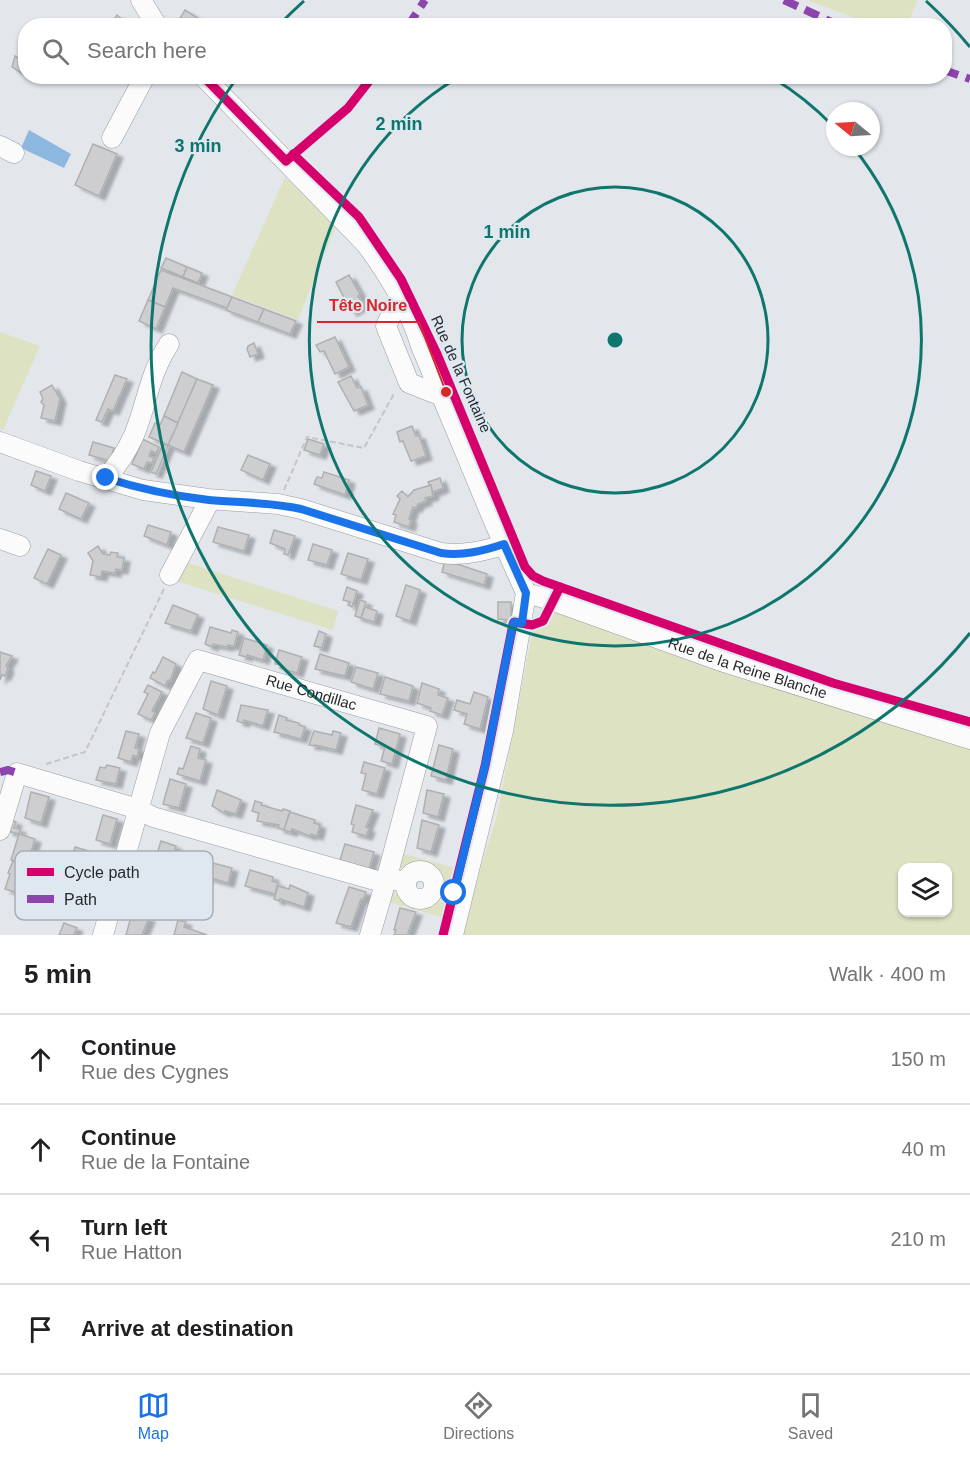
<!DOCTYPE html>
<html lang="en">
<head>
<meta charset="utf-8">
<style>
	body { margin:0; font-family:Helvetica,sans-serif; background:#f2f2f2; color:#202124 }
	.controls { position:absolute; right:18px; bottom:18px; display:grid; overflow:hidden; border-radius:12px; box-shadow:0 2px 4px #0004 }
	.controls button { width:54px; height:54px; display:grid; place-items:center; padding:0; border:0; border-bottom:2px solid #e0e0e0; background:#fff; color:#202124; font:30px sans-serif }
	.compass { position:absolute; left:826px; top:102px; width:54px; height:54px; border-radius:50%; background:#fff; box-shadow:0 2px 4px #0004; rotate:288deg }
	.stop { position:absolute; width:18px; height:18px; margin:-14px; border:4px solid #1a73e8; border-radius:50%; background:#fff }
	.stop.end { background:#1a73e8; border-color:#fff; box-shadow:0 2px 6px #0008 }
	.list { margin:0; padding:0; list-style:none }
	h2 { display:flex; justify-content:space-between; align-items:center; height:78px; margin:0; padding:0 24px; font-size:26px }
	h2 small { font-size:20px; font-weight:400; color:#757577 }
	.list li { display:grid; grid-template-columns:39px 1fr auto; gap:18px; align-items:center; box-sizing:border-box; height:90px; padding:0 24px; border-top:2px solid #e0e0e0 }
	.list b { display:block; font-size:22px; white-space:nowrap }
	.list p { margin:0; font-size:20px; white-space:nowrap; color:#757577 }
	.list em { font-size:20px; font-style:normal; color:#757577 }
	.icon { flex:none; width:33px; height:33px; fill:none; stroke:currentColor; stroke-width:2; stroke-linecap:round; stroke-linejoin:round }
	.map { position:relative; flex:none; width:970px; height:935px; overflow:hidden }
	.search { position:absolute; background:#fff; box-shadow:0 2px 4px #0004; left:18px; right:18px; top:18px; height:66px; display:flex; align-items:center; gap:15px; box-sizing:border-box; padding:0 21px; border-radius:24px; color:#757577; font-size:22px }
	.sheet { height:438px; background:#fff }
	nav { display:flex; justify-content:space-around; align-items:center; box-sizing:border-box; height:84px; border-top:2px solid #e0e0e0; background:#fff; font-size:16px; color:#757577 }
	nav a { display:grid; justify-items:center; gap:3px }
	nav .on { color:#1a73e8 }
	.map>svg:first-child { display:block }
	.green { fill:#dde3c2; fill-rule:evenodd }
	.water { fill:#8cb7df }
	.building { fill:#ceced0; stroke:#afb0b1; stroke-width:1.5; filter:url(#shadow) }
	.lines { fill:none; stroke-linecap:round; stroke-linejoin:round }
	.minor-casing { stroke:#999ca0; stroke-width:21 }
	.path { stroke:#c5c5c8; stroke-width:2; stroke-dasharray:6 3; stroke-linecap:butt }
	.minor { stroke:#fbfbfc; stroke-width:20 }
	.quiet { stroke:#8e44ad; stroke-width:8; stroke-dasharray:15 8; stroke-linecap:butt }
	.cycleway-casing { stroke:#dfe7f0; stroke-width:13 }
	.cycleway { stroke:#d6006c; stroke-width:9 }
	.route { stroke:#1a73e8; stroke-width:8 }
	.ring { fill:none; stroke:#0f766e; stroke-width:3 }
	.labels { text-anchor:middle; stroke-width:4.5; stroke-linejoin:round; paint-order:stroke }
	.street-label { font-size:15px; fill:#272a2d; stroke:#dfe7f0 }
	.key { fill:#dfe7f0; stroke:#a8aeb6; stroke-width:1.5 }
	.key-label { font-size:16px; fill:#272a2d }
	.centre { fill:#0f766e; stroke:#dfe7f0; stroke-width:3 }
	.ring-label { font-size:18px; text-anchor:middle; font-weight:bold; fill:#0f766e; stroke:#dfe7f0; stroke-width:4.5; stroke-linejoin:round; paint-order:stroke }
	.leader { fill:none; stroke:#d62828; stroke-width:2 }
	.callout-dot { fill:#d62828; stroke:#dfe7f0; stroke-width:2 }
	.callout-label { font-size:16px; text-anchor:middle; font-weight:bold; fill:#d62828; stroke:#dfe7f0; stroke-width:4.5; stroke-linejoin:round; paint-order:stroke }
</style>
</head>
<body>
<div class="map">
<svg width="970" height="935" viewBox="0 0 970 935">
	<defs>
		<filter id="shadow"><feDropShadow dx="6" dy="4" stdDeviation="1.5" flood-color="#0004"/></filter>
	</defs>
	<rect width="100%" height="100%" fill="#e3e7ec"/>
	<g class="green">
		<path d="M807 0H918L907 25H873Z"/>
		<path d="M285 177 336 225 298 320 232 295Z"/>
		<path d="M0 332 40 346 3 430 0 429Z"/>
		<path d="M185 562 338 611 333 630 176 581Z"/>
		<path d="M542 607 970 740V935H459L497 816 534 623ZM902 868H948V912H902Z"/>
		<path d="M398 852 455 868 451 883H443C429 858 417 872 399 868Z"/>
		<path d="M392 891C399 895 407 902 415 904 426 906 435 899 446 903L441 917 389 902Z"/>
	</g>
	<path class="water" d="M29 130 71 154 64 168 21 148Z"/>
	<g class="building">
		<path d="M185 10 199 19 197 22 193 19 190 25 192 26H175Z"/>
		<path d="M117 15 127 23 128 21 134 26H109Z"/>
		<path d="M15 56 26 63V76L12 67Z"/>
		<path d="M93 144 117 154 99 196 75 185Z"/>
		<path d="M166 258 187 267 183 277 161 268Z"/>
		<path d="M187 267 202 273 198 283 183 277Z"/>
		<path d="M161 270 232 297 227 308 173 288 165 307 148 300Z"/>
		<path d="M349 275 360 294 358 296 364 305 351 312 336 282Z"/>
		<path d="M232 297 264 309 258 322 226 310Z"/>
		<path d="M148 300 165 307 156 329 139 321Z"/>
		<path d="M264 309 296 321 290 334 258 322Z"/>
		<path d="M335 337 349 367 335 374 324 351 320 352 316 345Z"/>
		<path d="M254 343 258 354 250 357 247 349 248 346Z"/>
		<path d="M182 372 197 379 178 423 164 416Z"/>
		<path d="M115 375 127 379 113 411 108 409 102 422 96 420Z"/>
		<path d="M351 376 357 388 361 387 368 405 354 411 338 382Z"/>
		<path d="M197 379 213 385 184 452 168 445Z"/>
		<path d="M52 385 60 399 55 421 41 418 44 405 41 402 43 399 40 392Z"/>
		<path d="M164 416 178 423 168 445 149 437 155 423 160 425Z"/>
		<path d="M412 426 416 436 419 435 426 456 411 461 403 441 400 442 397 432Z"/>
		<path d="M140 438 159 447 156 453 151 451 149 456 154 458 152 463 147 462 144 469 132 464 140 446 137 445Z"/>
		<path d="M308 439 324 444 320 455 304 450Z"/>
		<path d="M93 442 114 448 110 461 89 455Z"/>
		<path d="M163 444 168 446 156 474 151 472Z"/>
		<path d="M248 455 270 464 263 480 241 470Z"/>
		<path d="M36 471 51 476 45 491 31 485Z"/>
		<path d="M324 472 349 480 345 495 314 484 317 477 322 478Z"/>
		<path d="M440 478 443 488 433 492 428 482Z"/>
		<path d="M431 485 433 496 425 498 426 501 418 504 416 508 413 507 409 519 411 520 409 527 394 522 396 515 393 514 400 499 397 496 402 491 408 497 414 490Z"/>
		<path d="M66 493 89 503 81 519 59 509Z"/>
		<path d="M148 525 171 532 167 545 144 536Z"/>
		<path d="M218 527 249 535 244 551 213 542Z"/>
		<path d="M274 530 295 536 288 555 284 554 285 549 270 543Z"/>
		<path d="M313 544 332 550 327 565 308 560Z"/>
		<path d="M98 546 103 554 110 555 111 552 118 553 117 557 124 558 122 570 116 569 115 573 102 571 101 577 90 575 93 561 88 553Z"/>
		<path d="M48 549 61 555 47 584 34 578Z"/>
		<path d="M348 553 368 559 361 580 341 574Z"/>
		<path d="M445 560 487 574 484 585 442 572Z"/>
		<path d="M406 585 420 590 410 621 396 616Z"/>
		<path d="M347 587 357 591 352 607 348 605 350 602 343 600Z"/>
		<path d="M360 600 366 602 361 618 355 616Z"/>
		<path d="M498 602H511V620L498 619Z"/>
		<path d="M173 605 198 615 191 631 165 623Z"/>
		<path d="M365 607 377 611 374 622 361 618Z"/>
		<path d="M210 627 231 633 232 630 238 632 234 646 228 645 227 647 213 644 212 647 205 644Z"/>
		<path d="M319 631 326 634 322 648 314 646Z"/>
		<path d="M244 638 267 645 263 660 247 655 246 657 239 655Z"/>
		<path d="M279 650 302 657 297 673 280 668 281 665 275 664Z"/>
		<path d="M0 652 12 656 6 666 8 668 5 676 2 675 0 680Z"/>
		<path d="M320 654 349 663 345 676 315 669Z"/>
		<path d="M163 657 176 664 170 681 168 680 165 686 150 678 153 672 155 673Z"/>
		<path d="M356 667 378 673 373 689 351 682Z"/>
		<path d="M385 677 413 686 409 701 380 694Z"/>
		<path d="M211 681 227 686 218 715 203 709Z"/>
		<path d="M422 683 439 689 438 695 448 698 442 715 430 711 431 708 417 703Z"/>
		<path d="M148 685 162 692 152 711 155 713 151 720 138 714 148 694 144 692Z"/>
		<path d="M474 692 488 697 480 729 464 724 467 714 454 710 457 700 470 704Z"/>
		<path d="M241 705 268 710 263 726 244 720 243 723 237 721Z"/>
		<path d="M196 713 211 718 203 743 186 738Z"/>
		<path d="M279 715 287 718 286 720 299 723V725L305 727 301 739 274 732Z"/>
		<path d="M379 728 400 734 392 764 381 761 385 747 375 744Z"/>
		<path d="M126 731 139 734 135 748 139 749 137 757 133 755 131 762 118 758Z"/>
		<path d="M314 731 332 735 333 731 341 733 336 750 315 745V746L309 745Z"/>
		<path d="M439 745 453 749 446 780 431 776Z"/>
		<path d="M191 746 200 749 198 758 206 760 200 781 177 774 179 768 183 769Z"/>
		<path d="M364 762 385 768 377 794 362 790 366 774 361 773Z"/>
		<path d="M107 765 120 768 116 784 96 780 100 767 105 768Z"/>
		<path d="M170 779 186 784 179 808 163 804Z"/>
		<path d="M217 790 241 800 236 814 225 811 224 813 212 806Z"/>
		<path d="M427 790 444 794 438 817 423 813Z"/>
		<path d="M31 792 49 797 41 823 25 818Z"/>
		<path d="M255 801 262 803 261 805 282 811 283 809 290 811 284 830 278 828 279 825 257 821 259 813 252 811Z"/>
		<path d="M356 805 373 810 366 827 369 829 366 836 352 832 354 825 351 824Z"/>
		<path d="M290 812 315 820 314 823 320 825 317 836 311 834 310 836 292 829 291 832 284 830Z"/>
		<path d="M103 815 117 819 110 844 96 840Z"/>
		<path d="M11 820 16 822 14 828 20 829 19 834 35 839 27 865 11 860 19 834 7 831Z"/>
		<path d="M422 820 439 825 431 852 417 848Z"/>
		<path d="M161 841 176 846 170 868 168 867 166 873 153 870 155 863 151 862 153 856 156 857Z"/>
		<path d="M345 844 374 852 369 869 340 860Z"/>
		<path d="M75 847 89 851 85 871 69 867Z"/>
		<path d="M13 861 27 865 26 871 28 872 21 894 5 889 10 874 8 873Z"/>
		<path d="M205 861 232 868 228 883 207 877 204 885 198 884Z"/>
		<path d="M250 870 273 877 272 881 278 883 275 894 245 886Z"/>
		<path d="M290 885 308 893 304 907 280 899 279 901 274 899 278 886 289 889Z"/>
		<path d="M349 887 366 892 363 900 361 899 351 927 336 923Z"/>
		<path d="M400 908 416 912 408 933 409 935H394L396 930H394Z"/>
		<path d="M132 913 149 918 142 935H126Z"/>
		<path d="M178 920 186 922 184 927 207 935H174Z"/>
		<path d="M64 923 77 928 74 934 76 935H59Z"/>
	</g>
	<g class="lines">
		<g class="minor-casing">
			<g id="minor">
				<path d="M141 0 157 26"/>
				<path d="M203 76 366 244C389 275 410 309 421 346L495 524 526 593 503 731 453 935"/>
				<path d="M112 138 145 76"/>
				<path d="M0 146 14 153"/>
				<path d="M400 296 386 326 409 383 442 396"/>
				<path d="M0 442 79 471 143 490 208 499 278 504 301 509 441 553C463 556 483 551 504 545"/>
				<path d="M106 478C117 466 127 451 134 435 147 404 149 374 169 344"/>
				<path d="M0 539 20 546"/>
				<path d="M170 575 210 500"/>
				<path id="s1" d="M526 593 554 601 724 662 970 739"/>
				<path d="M0 830 17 773 138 809 153 817 385 883"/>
				<circle cx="420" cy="885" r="14"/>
				<path id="s2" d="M103 935 160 733 198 660 427 726 387 877 406 883"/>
				<path d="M370 935 387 877"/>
			</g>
		</g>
		<g class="path">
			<path d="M284 490 307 437 364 448 395 392"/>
			<path d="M46 764 85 752 164 589"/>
		</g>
		<use href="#minor" class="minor"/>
		<g class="quiet">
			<path d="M784 0 840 26"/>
			<path d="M408 26 425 0"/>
			<path d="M944 70 970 79"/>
			<path d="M0 772 8 770 17 773"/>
		</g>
		<g class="cycleway-casing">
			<g id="cycleway">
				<path d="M203 76 286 161 348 108 373 76"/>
				<path d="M293 154 359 217 401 279 437 354 525 567 533 576 543 581 833 683 970 722"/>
				<path d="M443 935 485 766 513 624 514 622 532 625 543 621 560 587"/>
			</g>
		</g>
		<use href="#cycleway" class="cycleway"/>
	</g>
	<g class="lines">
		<path class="route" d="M106 478C140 489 174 496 209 500 240 503 271 502 301 509L441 553C463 556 483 551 504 544L526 593 522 623 514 622 513 624 485 766 454 893"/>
	</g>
	<g class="ring">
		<circle cx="615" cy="340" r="153"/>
		<path d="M773 78A306 306 0 0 1 833 126M853 147A306 306 0 1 1 457 78"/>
		<path d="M970 633A460 460 0 0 1 236 79M281 23A460 460 0 0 1 304 1M926 1A460 460 0 0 1 970 47"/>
	</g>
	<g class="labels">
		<g class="street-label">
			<text transform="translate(461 374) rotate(66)" y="5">Rue de la Fontaine</text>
			<text dy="5" stroke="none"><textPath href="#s1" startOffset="234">Rue de la Reine Blanche</textPath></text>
			<text dy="5" stroke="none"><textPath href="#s2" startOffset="410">Rue Condillac</textPath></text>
		</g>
	</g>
	<rect x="15" y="851" width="198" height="69" rx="9" class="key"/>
	<rect x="27" y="868" width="27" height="8" fill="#d6006c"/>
	<rect x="27" y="895" width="27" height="8" fill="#8e44ad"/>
	<g class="key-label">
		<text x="64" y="878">Cycle path</text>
		<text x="64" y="905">Path</text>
	</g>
	<circle cx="615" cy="340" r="9" class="centre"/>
	<g class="ring-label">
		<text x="399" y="130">2 min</text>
		<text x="198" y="152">3 min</text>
		<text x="507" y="238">1 min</text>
	</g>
	<path class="leader" d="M446 392L419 322H317"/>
	<circle class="callout-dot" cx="446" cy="392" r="6"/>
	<g class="callout-label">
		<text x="368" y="311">Tête Noire</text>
	</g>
</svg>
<div class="controls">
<button><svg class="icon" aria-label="layers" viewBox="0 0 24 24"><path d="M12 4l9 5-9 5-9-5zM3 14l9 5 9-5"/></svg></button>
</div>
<svg class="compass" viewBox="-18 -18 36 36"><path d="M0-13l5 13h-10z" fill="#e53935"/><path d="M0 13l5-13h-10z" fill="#757577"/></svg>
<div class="stop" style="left:454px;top:893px"></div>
<div class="stop end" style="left:106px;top:478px"></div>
<div class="search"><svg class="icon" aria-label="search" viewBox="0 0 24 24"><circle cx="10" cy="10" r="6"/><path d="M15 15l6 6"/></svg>Search here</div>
</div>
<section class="sheet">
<h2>5 min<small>Walk · 400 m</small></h2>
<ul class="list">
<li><svg class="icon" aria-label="ahead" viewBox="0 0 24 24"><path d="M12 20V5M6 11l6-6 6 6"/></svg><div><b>Continue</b><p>Rue des Cygnes</p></div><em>150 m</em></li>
<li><svg class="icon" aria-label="ahead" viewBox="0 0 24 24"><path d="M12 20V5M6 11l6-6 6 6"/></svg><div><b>Continue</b><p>Rue de la Fontaine</p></div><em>40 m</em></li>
<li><svg class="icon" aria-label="left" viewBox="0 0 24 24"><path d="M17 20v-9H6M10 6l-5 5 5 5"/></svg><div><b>Turn left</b><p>Rue Hatton</p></div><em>210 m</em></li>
<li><svg class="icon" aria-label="arrive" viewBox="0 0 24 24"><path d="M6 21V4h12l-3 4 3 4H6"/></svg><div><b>Arrive at destination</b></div></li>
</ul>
</section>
<nav>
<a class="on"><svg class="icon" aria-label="map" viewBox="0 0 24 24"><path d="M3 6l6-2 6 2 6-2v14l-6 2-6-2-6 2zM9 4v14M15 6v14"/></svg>Map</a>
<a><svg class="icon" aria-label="directions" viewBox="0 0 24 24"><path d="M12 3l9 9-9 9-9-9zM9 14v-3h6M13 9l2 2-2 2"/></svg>Directions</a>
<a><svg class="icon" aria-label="saved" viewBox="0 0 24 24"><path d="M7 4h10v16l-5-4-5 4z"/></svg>Saved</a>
</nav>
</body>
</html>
